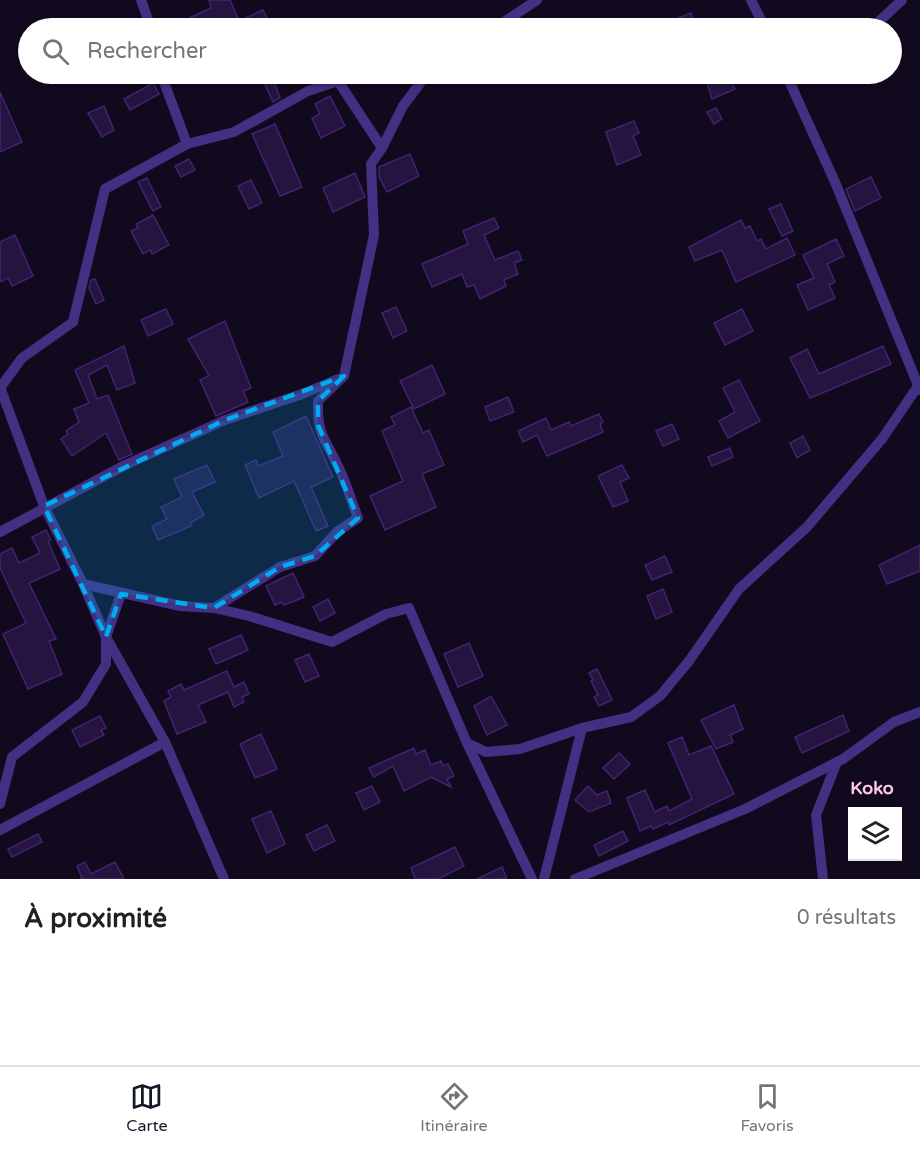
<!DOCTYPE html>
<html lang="fr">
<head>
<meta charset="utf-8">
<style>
	body { margin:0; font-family:"Varela Round",sans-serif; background:#f6f6f6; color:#202124 }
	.controls { position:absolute; right:18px; bottom:18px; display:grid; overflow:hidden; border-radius:0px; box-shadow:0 2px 4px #0004 }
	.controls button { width:54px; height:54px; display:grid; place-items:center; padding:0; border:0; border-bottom:2px solid #e0e0e0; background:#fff; color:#202124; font:30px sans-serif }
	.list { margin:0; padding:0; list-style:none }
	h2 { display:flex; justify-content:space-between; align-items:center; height:78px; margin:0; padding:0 24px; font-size:26px }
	h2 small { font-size:20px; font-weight:400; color:#757577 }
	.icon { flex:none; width:33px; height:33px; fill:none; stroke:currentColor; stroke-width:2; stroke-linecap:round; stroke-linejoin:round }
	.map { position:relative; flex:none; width:920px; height:879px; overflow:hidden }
	.search { position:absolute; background:#fff; box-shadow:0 2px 4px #0004; left:18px; right:18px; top:18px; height:66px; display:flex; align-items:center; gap:15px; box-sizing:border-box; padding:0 21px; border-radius:33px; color:#757577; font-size:22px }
	.sheet { height:186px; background:#fff }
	nav { display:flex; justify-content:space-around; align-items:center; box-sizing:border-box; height:84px; border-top:2px solid #e0e0e0; background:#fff; font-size:16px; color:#757577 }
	nav a { display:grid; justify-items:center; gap:3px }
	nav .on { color:#111827 }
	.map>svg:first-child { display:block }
	.building { fill:#251440; stroke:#41236f; stroke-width:1.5 }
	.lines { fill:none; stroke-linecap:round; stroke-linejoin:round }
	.minor { stroke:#423082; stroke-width:10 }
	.marked { fill:#00acf1; fill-opacity:0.2; stroke:#00acf1; stroke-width:4.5; stroke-dasharray:12 8; stroke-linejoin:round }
	.labels { text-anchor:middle; stroke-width:4.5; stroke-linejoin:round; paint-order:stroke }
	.neighbourhood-label { font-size:18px; font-weight:bold; fill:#ffc8e1; stroke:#110a1e }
</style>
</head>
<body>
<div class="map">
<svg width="920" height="879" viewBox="0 0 920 879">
	<rect width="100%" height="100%" fill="#110a1e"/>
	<g class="building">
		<path d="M209 0H230L239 21 263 10 272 28H168L211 8Z"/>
		<path d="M691 13 694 22 680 28 676 19Z"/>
		<path d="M260 74H291L274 82 280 98 273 102Z"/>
		<path d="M704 74H728L735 89 712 99Z"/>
		<path d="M153 83 159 94 130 110 124 99Z"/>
		<path d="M0 92 22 142 0 152Z"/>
		<path d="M330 96 345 126 321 138 312 118 320 114 315 104Z"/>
		<path d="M104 106 114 130 102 137 88 113Z"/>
		<path d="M716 108 722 119 714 124 707 112Z"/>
		<path d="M634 121 639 133 633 136 641 155 617 165 606 132Z"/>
		<path d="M275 124 302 187 280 196 252 134Z"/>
		<path d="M410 154 419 176 387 192 379 177V167Z"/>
		<path d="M189 159 195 170 181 177 175 166Z"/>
		<path d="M355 173 365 197 333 212 323 188Z"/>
		<path d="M871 177 881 198 855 211 846 189Z"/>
		<path d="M147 178 161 207 153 211 138 182Z"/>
		<path d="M251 180 262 203 249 209 238 186Z"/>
		<path d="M781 204 793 231 782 236 769 209Z"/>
		<path d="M153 215 169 245 152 254 150 250 143 254 131 231 138 228 136 224Z"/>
		<path d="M494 218 499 228 484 235 495 260 518 251 522 260 514 263 518 274 504 280 506 286 480 299 474 285 467 287 462 274 432 287 422 264 468 244 463 231Z"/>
		<path d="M741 220 745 228 750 226 757 241 761 239 766 249 787 238 795 255 736 282 722 250 695 261 689 247Z"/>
		<path d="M15 235 33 276 12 286 8 278 0 282V242Z"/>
		<path d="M836 239 844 256 827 264 835 282 829 285 835 298 808 310 797 285 814 278 803 255Z"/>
		<path d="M95 279 104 300 96 304 89 288 91 280Z"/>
		<path d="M396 307 407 331 393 338 382 313Z"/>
		<path d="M166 309 173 324 148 336 141 320Z"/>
		<path d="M742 309 753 331 725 345 714 323Z"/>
		<path d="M225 321 251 388 243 391 248 402 216 416 200 380 209 376 188 339Z"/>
		<path d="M124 346 135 383 117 390 107 365 88 375 97 399 108 395 132 454 119 460 106 433 72 456 61 439 68 434 66 431 79 422 74 409 89 403 75 370Z"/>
		<path d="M883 346 891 364 810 398 790 358 807 349 819 374Z"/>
		<path d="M432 365 445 394 414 409 400 381Z"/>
		<path d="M739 380 760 421 728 438 719 421 735 412 723 388Z"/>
		<path d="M508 397 514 412 490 421 485 407Z"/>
		<path d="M411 407 423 433 429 430 444 465 422 474 436 507 385 530 370 496 403 481 382 431 395 425 391 417Z"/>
		<path d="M599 414 603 422 600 424 603 432 547 456 537 435 523 442 518 431 546 418 551 430 569 422 571 426Z"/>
		<path d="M306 416 333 477 311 487 328 526 316 531 294 481 259 498 245 465 256 460 258 466 283 456 273 432Z"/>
		<path d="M672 424 679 439 663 446 656 431Z"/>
		<path d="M803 436 810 450 797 458 790 443Z"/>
		<path d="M730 448 733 457 712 466 708 457Z"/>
		<path d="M207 465 215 482 192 492 204 515 190 523 191 526 158 540 152 526 167 519 161 507 182 497 174 479Z"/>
		<path d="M622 465 629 478 620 482 628 501 613 507 598 476Z"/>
		<path d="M46 530 51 540 48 541 60 569 29 583 56 639 49 641 62 674 28 689 3 634 26 623 0 568V554L12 548 19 563 40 553 32 537Z"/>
		<path d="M920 545V571L887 584 879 565Z"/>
		<path d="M665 556 672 572 652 580 645 565Z"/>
		<path d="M293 573 304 597 284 605 282 602 275 605 266 586Z"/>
		<path d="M663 589 672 612 656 619 647 596Z"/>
		<path d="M328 599 335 613 320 621 313 607Z"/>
		<path d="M241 635 248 650 216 664 209 649Z"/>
		<path d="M469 643 483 676 458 687 444 654Z"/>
		<path d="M309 654 319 676 305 682 295 660Z"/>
		<path d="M597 669 612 700 599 706 594 697 598 695 591 681 593 680 589 673Z"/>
		<path d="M227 671 234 687 244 682 249 694 242 697 244 702 234 707 228 692 198 705 206 722 177 734 164 701 171 697 168 691 181 684 184 690Z"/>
		<path d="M491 696 507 725 487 735 474 706Z"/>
		<path d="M734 705 743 729 730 735 733 742 716 749 701 720Z"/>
		<path d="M843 715 849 731 802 753 795 737Z"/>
		<path d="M100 716 106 728 101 730 104 735 80 747 72 730Z"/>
		<path d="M261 734 277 769 255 778 240 744Z"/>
		<path d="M682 737 689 755 711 746 734 794 669 825 668 822 653 829 651 826 640 831 627 798 645 790 655 812 667 806 669 811 692 799 668 743Z"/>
		<path d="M414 748 416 754 425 750 431 765 441 761 443 766 448 764 454 776 447 779 451 787 431 777 404 791 393 766 374 777 369 768Z"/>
		<path d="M619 753 630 764 614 779 603 768Z"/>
		<path d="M372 786 380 802 364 810 356 793Z"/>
		<path d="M588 786 597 795 607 791 611 803 589 812 575 800Z"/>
		<path d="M271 811 285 844 267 853 252 819Z"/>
		<path d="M327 825 335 841 314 851 306 835Z"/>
		<path d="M623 831 628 841 599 856 594 845Z"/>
		<path d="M38 834 42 842 12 857 8 849Z"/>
		<path d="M455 847 464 866 438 879H415L411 868Z"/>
		<path d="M85 862 91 874 115 862 124 879H80L82 878 77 866Z"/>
		<path d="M502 867 507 879H477Z"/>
	</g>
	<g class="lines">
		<g class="minor">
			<path d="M141 0 151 28"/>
			<path d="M751 0 765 28"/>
			<path d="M495 28 537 0"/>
			<path d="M872 28 902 0"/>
			<path d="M161 74 187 144"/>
			<path d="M786 74 835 182 920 390"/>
			<path d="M0 387 44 506 83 584 106 637 165 742 224 879"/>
			<path d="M0 388 22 358 73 322 105 189 187 144 234 132 308 91 338 81 382 148 403 106 427 74"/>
			<path d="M0 532 125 465 225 420 305 393 338 379"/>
			<path d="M83 584 180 606 214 608 249 616 332 642 386 614 409 608 467 743 486 752 520 749 582 728 631 717 660 696 689 661 739 589 807 527 882 439 918 386"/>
			<path d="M214 608 280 567 315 556 338 531 358 518C351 500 346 481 337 464 324 437 317 434 318 401L344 376 374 235 371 164 382 148"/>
			<path d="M467 743 532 879"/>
			<path d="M0 804 12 757 83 702 106 664V637L121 594"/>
			<path d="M0 830 165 742"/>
			<path d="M544 879 582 728"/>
			<path d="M575 879 745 809 843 759 894 722 920 712"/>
			<path d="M823 879 816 815 837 762"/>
		</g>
	</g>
	<path class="marked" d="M344 376 318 401V425L358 518 315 556 280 567 214 608 121 594 106 637 44 506 225 420Z"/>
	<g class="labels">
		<g class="neighbourhood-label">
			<text x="872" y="794">Koko</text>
		</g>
	</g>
</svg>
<div class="controls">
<button><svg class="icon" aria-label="layers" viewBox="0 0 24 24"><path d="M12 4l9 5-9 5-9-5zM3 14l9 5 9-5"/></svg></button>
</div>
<div class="search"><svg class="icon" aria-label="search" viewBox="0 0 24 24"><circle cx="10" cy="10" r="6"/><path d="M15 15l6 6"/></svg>Rechercher</div>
</div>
<section class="sheet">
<h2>À proximité<small>0 résultats</small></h2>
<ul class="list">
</ul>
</section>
<nav>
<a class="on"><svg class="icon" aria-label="map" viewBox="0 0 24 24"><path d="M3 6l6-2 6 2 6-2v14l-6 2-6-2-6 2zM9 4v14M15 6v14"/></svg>Carte</a>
<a><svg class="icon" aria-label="directions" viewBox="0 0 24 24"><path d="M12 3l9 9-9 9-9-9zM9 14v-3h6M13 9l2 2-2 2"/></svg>Itinéraire</a>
<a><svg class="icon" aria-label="saved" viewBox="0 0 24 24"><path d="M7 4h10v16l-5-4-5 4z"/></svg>Favoris</a>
</nav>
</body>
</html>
